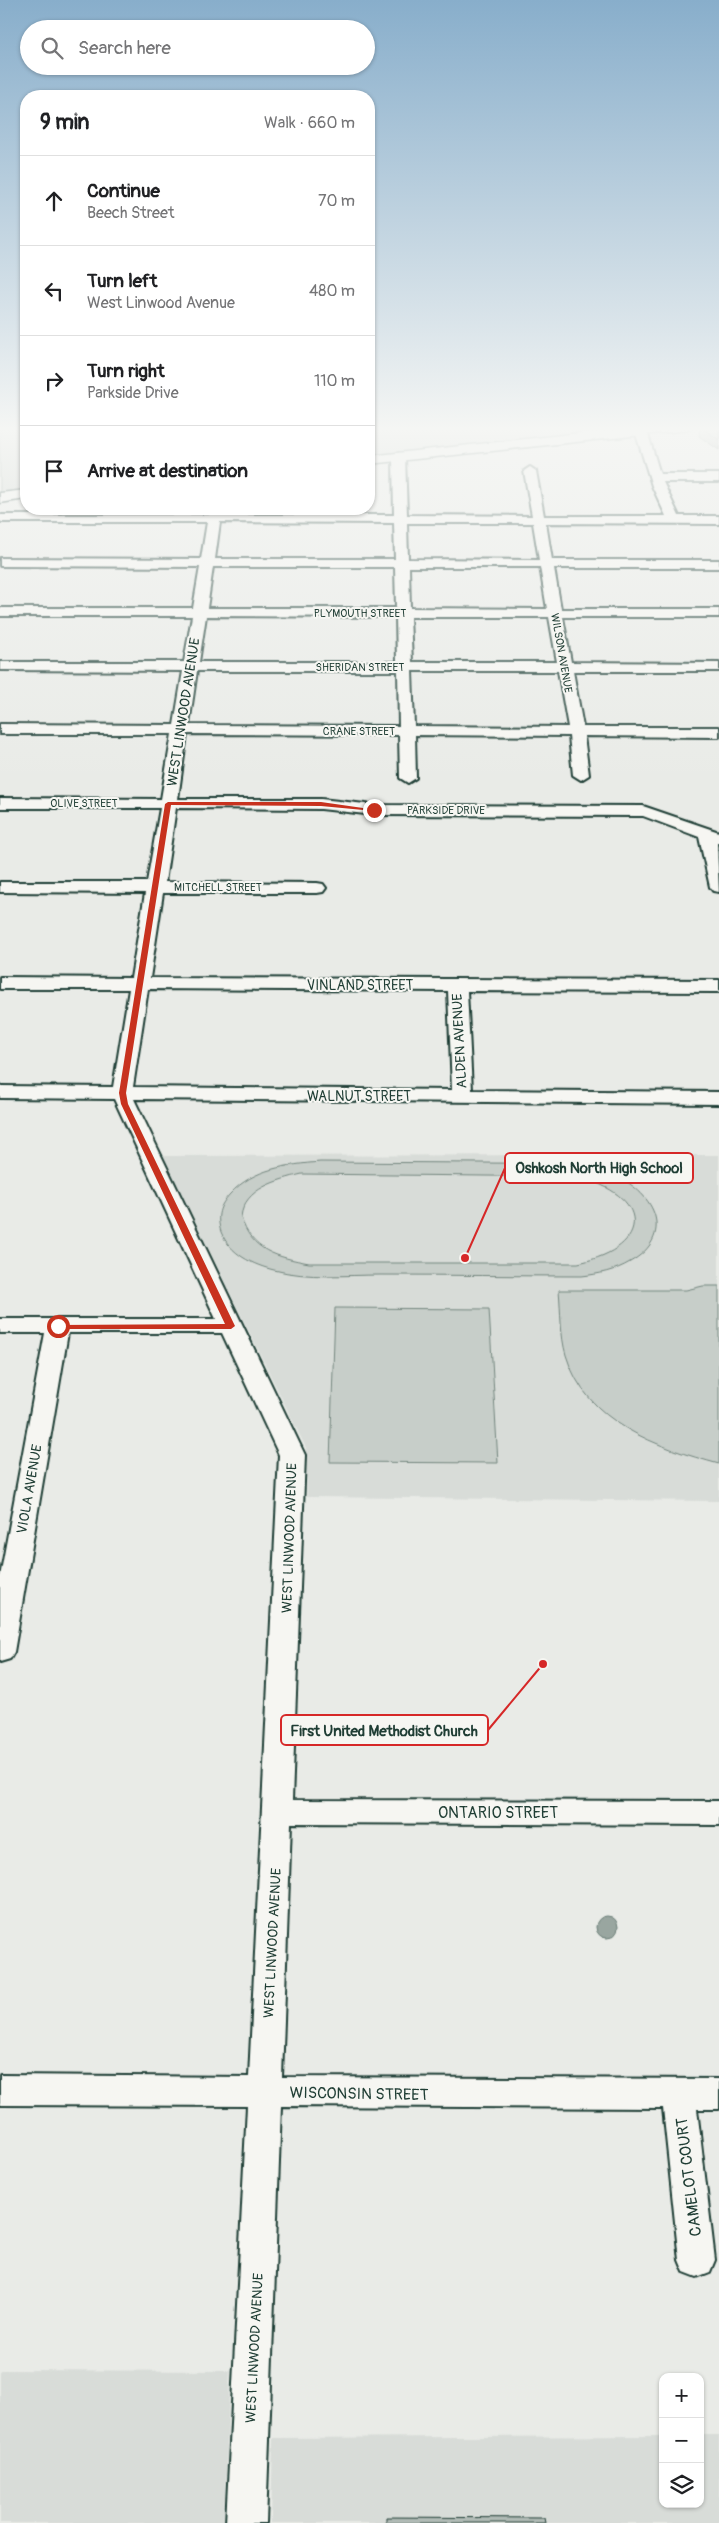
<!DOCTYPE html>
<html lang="en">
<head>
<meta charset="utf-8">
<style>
	body { margin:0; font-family:Pangolin,sans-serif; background:#f2f2f2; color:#202124 }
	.controls { position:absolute; right:15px; bottom:15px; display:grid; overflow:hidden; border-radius:10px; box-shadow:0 1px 4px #0004 }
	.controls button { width:45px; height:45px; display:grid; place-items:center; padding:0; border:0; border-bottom:1px solid #e0e0e0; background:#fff; color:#202124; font:25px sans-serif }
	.stop { position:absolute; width:15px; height:15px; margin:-11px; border:4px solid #c8321e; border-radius:50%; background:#fff }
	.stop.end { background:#c8321e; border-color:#fff; box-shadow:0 1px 5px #0008 }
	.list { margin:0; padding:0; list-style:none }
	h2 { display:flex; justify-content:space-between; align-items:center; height:65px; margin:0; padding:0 20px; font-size:21px }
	h2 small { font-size:16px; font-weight:400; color:#757577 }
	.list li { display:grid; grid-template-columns:32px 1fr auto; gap:15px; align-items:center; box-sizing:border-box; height:90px; padding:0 20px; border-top:1px solid #e0e0e0 }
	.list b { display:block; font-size:19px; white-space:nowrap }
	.list p { margin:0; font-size:16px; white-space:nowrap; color:#757577 }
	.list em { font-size:16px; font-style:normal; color:#757577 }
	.icon { flex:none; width:28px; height:28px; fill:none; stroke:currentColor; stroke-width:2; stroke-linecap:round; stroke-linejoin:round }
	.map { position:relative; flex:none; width:719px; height:2523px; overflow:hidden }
	.search { position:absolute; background:#fff; box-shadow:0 1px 4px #0004; left:20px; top:20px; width:355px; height:55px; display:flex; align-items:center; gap:12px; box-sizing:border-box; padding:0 18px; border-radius:28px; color:#757577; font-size:19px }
	.panel { position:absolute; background:#fff; box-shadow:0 1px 4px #0004; left:20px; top:90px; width:355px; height:425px; border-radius:20px }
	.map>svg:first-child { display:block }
	.built { fill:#d8dcd8 }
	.green { fill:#c7cec9; stroke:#73867e; fill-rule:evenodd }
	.water { fill:#99a6a0; stroke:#687c75 }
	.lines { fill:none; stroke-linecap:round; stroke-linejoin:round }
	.minor-casing { stroke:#1f3d34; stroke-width:4 }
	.major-casing { stroke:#1f3d34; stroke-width:3 }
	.minor { fill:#f6f6f2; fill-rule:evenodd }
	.major { fill:#f6f6f2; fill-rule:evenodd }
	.wall { fill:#97a09c; stroke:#1f3d34 }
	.building { fill:#b0bab5; stroke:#1f3d34 }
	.route { fill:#c8321e }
	.labels { text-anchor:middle; stroke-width:4; stroke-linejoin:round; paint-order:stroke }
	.far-street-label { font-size:11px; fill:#1f3d34; stroke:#f6f6f2 }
	.street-label { font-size:14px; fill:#1f3d34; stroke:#f6f6f2 }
	.near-street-label { font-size:16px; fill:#1f3d34; stroke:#f6f6f2 }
	.leader { fill:none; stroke:#d62828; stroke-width:2 }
	.callout-dot { fill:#d62828; stroke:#f6f6f2; stroke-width:2 }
	.callout { fill:#f6f6f2; stroke:#d62828; stroke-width:2 }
	.callout-label { font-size:15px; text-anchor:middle; font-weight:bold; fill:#1f3d34 }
</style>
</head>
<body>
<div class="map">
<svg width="719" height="2523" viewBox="0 0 719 2523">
	<rect width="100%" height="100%" fill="#e9ebe7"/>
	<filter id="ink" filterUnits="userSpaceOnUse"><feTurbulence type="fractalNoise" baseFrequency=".02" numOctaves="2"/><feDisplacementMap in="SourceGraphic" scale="10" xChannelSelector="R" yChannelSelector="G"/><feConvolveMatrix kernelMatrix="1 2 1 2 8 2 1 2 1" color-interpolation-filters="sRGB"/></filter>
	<g filter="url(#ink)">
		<g class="built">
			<path d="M719 1155V1501L307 1497 306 1448 163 1156Z"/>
			<path d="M0 2370 230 2371 224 2523H0Z"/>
			<path d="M700 2435H719V2523H271L273 2438 663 2436V2504H700Z"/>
		</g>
		<g class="green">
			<path d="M0 426H26V492L0 494Z"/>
			<path d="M369 426H660L369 456Z"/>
			<path d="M320 1162 641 1164 642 1175 616 1176C655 1194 676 1236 630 1262 615 1271 599 1274 582 1276 515 1276 448 1275 380 1275 346 1275 308 1279 274 1270 253 1265 230 1254 221 1232 216 1216 219 1206 230 1194 254 1168 287 1165 320 1162ZM302 1174 577 1177C649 1194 655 1247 578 1263H309C277 1257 251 1251 241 1217 244 1188 278 1180 302 1174Z"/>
			<path d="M703 1286H719V1464C657 1447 586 1423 566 1355 560 1335 561 1311 559 1290H686Z"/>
			<path d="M335 1308 489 1309 498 1463 330 1462Z"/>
		</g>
		<circle class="water" cx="607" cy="1927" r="11"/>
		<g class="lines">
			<g class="minor-casing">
				<path id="minor" d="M641 428 647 431 660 474H719V482H663L679 516H719V524L546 523 552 560H719V568H554L561 609H719V617H563L571 662 719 663V671H573L583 727H719V737L584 736 589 775 581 780 573 775 569 736 415 735 416 778 408 783 400 778 399 735 187 734 178 799H321L374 805 643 806 719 832V842H717L719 892 713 891 710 887 699 837 643 816 374 815 321 809 176 808 165 882 317 883 323 884 326 888 323 892 317 893H163L150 978 719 980V992L467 991 472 1090 719 1092V1104L134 1099 305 1455 292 1800 719 1801V1825L291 1823 282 2077 719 2079V2109H697L715 2260 710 2272 697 2277 684 2272 679 2260 663 2108 281 2106 266 2523H226L247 2106 0 2105V2075L249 2077 279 1455 222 1333H68L14 1652 10 1659 0 1662V1577L45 1333H0V1319H216L114 1099 0 1098V1086L113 1087 129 989H0V977L131 978 145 893 0 892V882H147L160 808H0V798L161 799 172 734H0V724L174 725 183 671 0 670V662H184L192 616H0V608H193L200 567 0 566V558L201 559 207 522H2L0 521V515H209L210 509H222L221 515H394L393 457 399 453 405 457 407 515 532 516 524 471 530 467 536 471 544 516H666L652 486 635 431ZM220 522 394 523 395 559H215ZM407 523H533L539 560 408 559ZM213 567H395L396 608H207ZM409 567H540L547 609 410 608ZM206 616 396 617 397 662H199ZM410 617H549L557 662H412ZM197 671H398L399 726 189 725ZM412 671H558L568 727 414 726ZM148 989 448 991 452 1090 133 1087Z"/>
			</g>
			<g class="major-casing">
				<g id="major">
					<path d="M645 426H696L689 430 369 464V456Z"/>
					<path d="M26 490V499L0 503V493Z"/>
				</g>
			</g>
			<use href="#minor" class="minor"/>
			<use href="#major" class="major"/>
		</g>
		<path class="wall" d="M700 426H719V450L699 436Z"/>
		<g class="building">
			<path d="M700 426H719V440Z"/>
			<path d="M386 2517 544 2518 545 2523H386Z"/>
		</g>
	</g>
	<linearGradient id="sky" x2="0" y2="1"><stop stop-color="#88aecb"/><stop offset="0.55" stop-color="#f5f6f4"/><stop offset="1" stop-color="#f5f6f4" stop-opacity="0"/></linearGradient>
	<rect width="719" height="780" fill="url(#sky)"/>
	<path class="route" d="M168 802H321L377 810 374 811 321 806 171 805 126 1093 128 1104 235 1326 231 1329H58L55 1328V1325L225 1324 121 1104 119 1093 165 804Z"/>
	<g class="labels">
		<g class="far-street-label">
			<text x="360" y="617">PLYMOUTH STREET</text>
			<text transform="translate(562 653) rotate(80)" y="4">WILSON AVENUE</text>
			<text x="360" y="671">SHERIDAN STREET</text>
			<text x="359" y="735">CRANE STREET</text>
			<text x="84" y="807">OLIVE STREET</text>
			<text x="446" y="814">PARKSIDE DRIVE</text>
			<text x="218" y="891">MITCHELL STREET</text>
		</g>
		<g class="street-label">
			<text transform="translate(183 712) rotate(-81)" y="5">WEST LINWOOD AVENUE</text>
			<text x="360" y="990">VINLAND STREET</text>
			<text transform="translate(459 1041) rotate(-93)" y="5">ALDEN AVENUE</text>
			<text x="359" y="1101">WALNUT STREET</text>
			<text transform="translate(29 1489) rotate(-80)" y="5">VIOLA AVENUE</text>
			<text transform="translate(289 1538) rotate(-88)" y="5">WEST LINWOOD AVENUE</text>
			<text transform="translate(272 1943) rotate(-87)" y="5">WEST LINWOOD AVENUE</text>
			<text transform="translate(254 2348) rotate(-87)" y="5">WEST LINWOOD AVENUE</text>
		</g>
		<g class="near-street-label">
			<text x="498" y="1818">ONTARIO STREET</text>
			<text transform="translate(359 2093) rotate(1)" y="6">WISCONSIN STREET</text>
			<text transform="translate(688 2177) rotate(-97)" y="6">CAMELOT COURT</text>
		</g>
	</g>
	<path class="leader" d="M465 1258L505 1168M543 1664L488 1730"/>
	<g class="callout-dot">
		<circle cx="465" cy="1258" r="5"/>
		<circle cx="543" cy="1664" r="5"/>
	</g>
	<g class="callout">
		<rect x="505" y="1153" width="188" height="30" rx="5"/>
		<rect x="281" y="1715" width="207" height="30" rx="5"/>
	</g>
	<g class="callout-label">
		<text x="599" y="1173">Oshkosh North High School</text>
		<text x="384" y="1736">First United Methodist Church</text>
	</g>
</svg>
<div class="controls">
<button>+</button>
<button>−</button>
<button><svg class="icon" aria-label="layers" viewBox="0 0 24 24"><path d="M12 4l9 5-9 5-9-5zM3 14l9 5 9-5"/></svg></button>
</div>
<div class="stop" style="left:58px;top:1326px"></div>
<div class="stop end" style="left:374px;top:810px"></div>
<div class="search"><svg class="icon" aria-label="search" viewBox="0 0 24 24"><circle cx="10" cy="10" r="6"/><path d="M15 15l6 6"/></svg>Search here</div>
<section class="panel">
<h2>9 min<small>Walk · 660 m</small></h2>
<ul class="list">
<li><svg class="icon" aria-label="ahead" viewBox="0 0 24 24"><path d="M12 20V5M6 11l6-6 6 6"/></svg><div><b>Continue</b><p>Beech Street</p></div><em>70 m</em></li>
<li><svg class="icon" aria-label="left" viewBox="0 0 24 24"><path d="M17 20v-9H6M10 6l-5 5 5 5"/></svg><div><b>Turn left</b><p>West Linwood Avenue</p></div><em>480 m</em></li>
<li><svg class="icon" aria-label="right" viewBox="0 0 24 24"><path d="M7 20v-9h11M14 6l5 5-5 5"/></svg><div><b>Turn right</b><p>Parkside Drive</p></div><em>110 m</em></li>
<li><svg class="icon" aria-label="arrive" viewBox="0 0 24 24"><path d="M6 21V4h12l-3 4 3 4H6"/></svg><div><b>Arrive at destination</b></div></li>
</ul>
</section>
</div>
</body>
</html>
